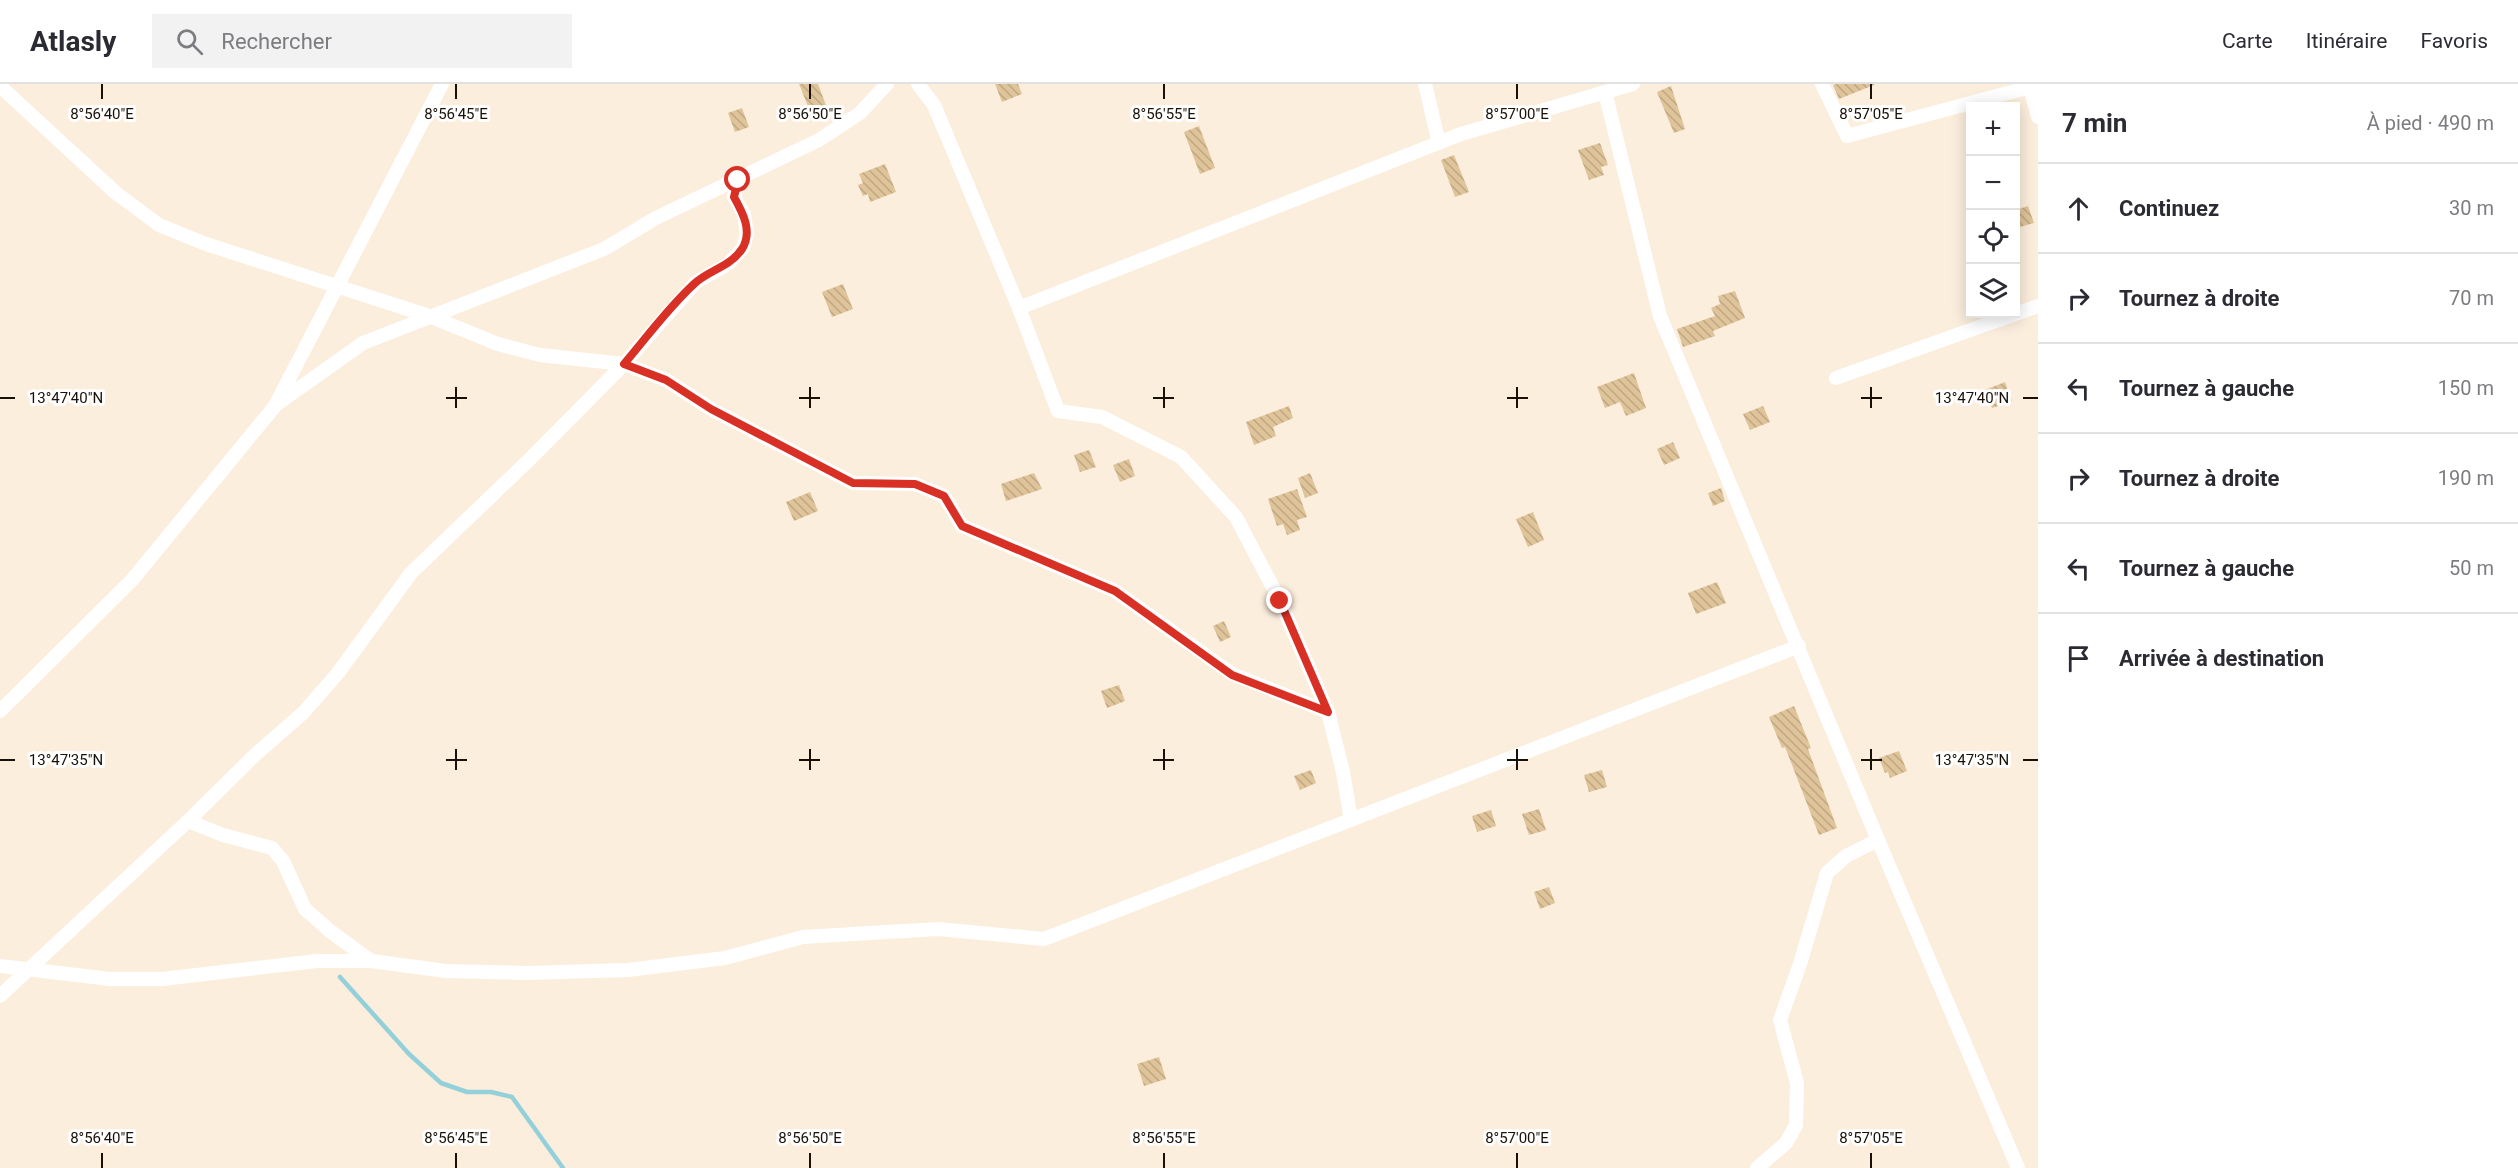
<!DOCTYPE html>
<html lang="fr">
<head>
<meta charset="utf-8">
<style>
	body { margin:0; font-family:Roboto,sans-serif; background:#f2f2f3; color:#2b2b33 }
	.controls { position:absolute; right:18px; top:18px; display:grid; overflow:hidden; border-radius:0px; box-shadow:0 3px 15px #0003 }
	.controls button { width:54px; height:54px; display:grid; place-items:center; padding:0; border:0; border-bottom:2px solid #e1e1e2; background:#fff; color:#2b2b33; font:30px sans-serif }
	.stop { position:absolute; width:18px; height:18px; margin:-14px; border:4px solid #d93025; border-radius:50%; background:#fff }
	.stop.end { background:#d93025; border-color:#fff; box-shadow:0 2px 6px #0008 }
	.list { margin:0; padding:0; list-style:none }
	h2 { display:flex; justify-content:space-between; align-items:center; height:78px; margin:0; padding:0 24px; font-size:26px }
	h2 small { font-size:20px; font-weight:400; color:#7c7c81 }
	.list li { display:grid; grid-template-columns:39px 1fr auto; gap:18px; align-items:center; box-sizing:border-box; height:90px; padding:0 24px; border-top:2px solid #e1e1e2 }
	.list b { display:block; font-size:22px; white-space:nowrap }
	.list em { font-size:20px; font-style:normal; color:#7c7c81 }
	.icon { flex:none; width:33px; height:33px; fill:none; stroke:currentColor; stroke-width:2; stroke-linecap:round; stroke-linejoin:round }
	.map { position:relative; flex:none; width:2038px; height:1084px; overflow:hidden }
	header { display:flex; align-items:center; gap:36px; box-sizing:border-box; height:84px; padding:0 30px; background:#fff; border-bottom:2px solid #e1e1e2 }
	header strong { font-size:28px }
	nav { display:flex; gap:33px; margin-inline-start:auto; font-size:21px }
	.search { width:420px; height:54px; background:#f2f2f3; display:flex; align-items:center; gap:15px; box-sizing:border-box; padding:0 21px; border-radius:0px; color:#7c7c81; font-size:22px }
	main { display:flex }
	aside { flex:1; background:#fff }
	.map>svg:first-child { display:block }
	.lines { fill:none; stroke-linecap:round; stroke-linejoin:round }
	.stream { stroke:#94d0da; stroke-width:4.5 }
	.building { fill:url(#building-back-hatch) }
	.minor { stroke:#fff; stroke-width:14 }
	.route { stroke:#d93025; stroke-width:8 }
	.ticks { fill:none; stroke:#191107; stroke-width:2 }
	.ticks-label { font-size:15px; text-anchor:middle; fill:#191107; stroke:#fefefe; stroke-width:6; stroke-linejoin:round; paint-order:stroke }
</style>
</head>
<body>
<header>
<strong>Atlasly</strong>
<div class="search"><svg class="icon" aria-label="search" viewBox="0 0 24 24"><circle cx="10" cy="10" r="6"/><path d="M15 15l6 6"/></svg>Rechercher</div>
<nav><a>Carte</a><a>Itinéraire</a><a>Favoris</a></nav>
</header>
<main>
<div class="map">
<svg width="2038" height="1084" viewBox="0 0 2038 1084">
	<defs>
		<pattern id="building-back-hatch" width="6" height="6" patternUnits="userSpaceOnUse" patternTransform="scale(1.5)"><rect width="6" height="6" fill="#dfc49a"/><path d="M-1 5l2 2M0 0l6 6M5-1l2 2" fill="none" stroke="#bfa783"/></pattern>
	</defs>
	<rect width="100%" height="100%" fill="#fceedd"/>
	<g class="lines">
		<path class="stream" d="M340 893 409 970 441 999 467 1008H491L512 1013 563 1084"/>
	</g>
	<g class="building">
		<path d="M799 0H818L827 24 811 30Z"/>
		<path d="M995 0H1018L1022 10 1002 18Z"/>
		<path d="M1836 0H1874V1L1839 15 1833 1Z"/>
		<path d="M1671 2 1685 45 1674 49 1657 8Z"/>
		<path d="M742 24 749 43 735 48 728 29Z"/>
		<path d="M1199 42 1215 84 1200 90 1184 48Z"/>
		<path d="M1600 59 1608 81 1601 83 1604 91 1589 96 1578 66Z"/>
		<path d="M1454 71 1469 108 1455 113 1441 76Z"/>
		<path d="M885 80 896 108 870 118 868 110 863 112 858 101 863 99 859 90Z"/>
		<path d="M2028 122 2034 139 2016 144V126Z"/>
		<path d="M843 200 853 225 832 233 822 208Z"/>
		<path d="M1735 207 1745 234 1713 247 1715 252 1683 263 1677 245 1715 232 1711 224 1720 220 1718 212Z"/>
		<path d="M1634 289 1646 324 1626 332 1620 318 1605 324 1597 303Z"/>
		<path d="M2005 298 2012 317 1992 324 1985 306Z"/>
		<path d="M1289 322 1293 334 1273 343 1276 352 1254 361 1246 338Z"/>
		<path d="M1763 322 1770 338 1750 346 1743 330Z"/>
		<path d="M1673 358 1680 374 1664 381 1657 365Z"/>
		<path d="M1089 366 1096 383 1080 388 1074 371Z"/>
		<path d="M1129 375 1135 392 1120 398 1113 381Z"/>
		<path d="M1034 389 1042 405 1006 417 1001 400Z"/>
		<path d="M1310 389 1318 409 1305 414 1298 394Z"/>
		<path d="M1721 404 1725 417 1713 422 1708 409Z"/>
		<path d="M1297 405 1307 433 1297 436 1300 446 1287 451 1283 440 1277 442 1268 415Z"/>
		<path d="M810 408 818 427 794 437 786 418Z"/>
		<path d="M1533 428 1544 456 1528 463 1516 435Z"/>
		<path d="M1717 498 1726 519 1696 530 1688 509Z"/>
		<path d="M1224 537 1231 553 1220 558 1213 542Z"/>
		<path d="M1119 601 1125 617 1107 624 1101 607Z"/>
		<path d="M1794 622 1811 664 1808 665 1837 744 1819 751 1794 686 1785 663 1782 664 1769 633Z"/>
		<path d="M1899 667 1907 687 1890 694 1888 688 1885 689 1879 674Z"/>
		<path d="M1311 686 1316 699 1300 706 1294 692Z"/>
		<path d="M1602 686 1607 703 1589 708 1584 691Z"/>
		<path d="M1539 725 1546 746 1529 751 1522 730Z"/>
		<path d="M1491 726 1496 742 1477 748 1472 732Z"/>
		<path d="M1549 803 1555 819 1540 825 1534 808Z"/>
		<path d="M1159 973 1166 995 1144 1002 1137 980Z"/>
	</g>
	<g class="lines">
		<g class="minor">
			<path d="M918 0 934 21 1019 224 1058 327 1102 333 1181 373 1236 433 1280 517 1328 628 1343 688 1351 736"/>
			<path d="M1425 0 1439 59"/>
			<path d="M1822 0 1847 52 2038 1"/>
			<path d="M2029 0 2038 33"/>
			<path d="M0 2 116 109 159 141 206 160 429 232 498 260 540 271 624 280 666 296 711 325 853 399 915 400 944 412 962 442 1115 507 1232 590 1328 628"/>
			<path d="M1605 8 1660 232 1878 756 2018 1084"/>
			<path d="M1019 224 1461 50 1633 0"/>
			<path d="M1836 294 2038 222"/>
			<path d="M277 320 363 259 604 165 656 134 819 56 860 29 887 0"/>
			<path d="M0 627 132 496 275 322 442 0"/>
			<path d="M188 737 223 751 272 764 283 777 305 825 330 847 371 877"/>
			<path d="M0 882 110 895H162L317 877H371L446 887 525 889 628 886 725 874 803 853 938 845 1044 855 1799 562"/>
			<path d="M0 912 188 737 255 671 303 629 338 589 411 489 531 374 624 280 696 198 728 180 743 164 747 150 744 130 734 113 738 96"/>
			<path d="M1757 1084 1786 1059 1796 1041 1797 999 1780 936 1800 880 1827 789 1846 772 1878 756"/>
		</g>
	</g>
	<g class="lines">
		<path class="route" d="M738 96 734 113C743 129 753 148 742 165 730 183 709 186 694 200 668 224 647 253 624 280L666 296 711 325 853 399 915 400 944 412 962 442 1115 507 1232 591 1328 628 1280 517"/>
	</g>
	<path class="ticks" d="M102 0V15M456 0V15M810 0V15M1164 0V15M1517 0V15M1871 0V15M456 303V324M810 303V324M1164 303V324M1517 303V324M1871 303V324M0 314H15M446 314H467M799 314H820M1153 314H1174M1507 314H1528M1861 314H1882M2023 314H2038M456 665V686M810 665V686M1164 665V686M1517 665V686M1871 665V686M0 676H15M446 676H467M799 676H820M1153 676H1174M1507 676H1528M1861 676H1882M2023 676H2038M102 1069V1084M456 1069V1084M810 1069V1084M1164 1069V1084M1517 1069V1084M1871 1069V1084"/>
	<g class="ticks-label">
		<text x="102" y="35">8°56'40"E</text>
		<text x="456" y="35">8°56'45"E</text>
		<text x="810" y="35">8°56'50"E</text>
		<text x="1164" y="35">8°56'55"E</text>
		<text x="1517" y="35">8°57'00"E</text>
		<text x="1871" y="35">8°57'05"E</text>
		<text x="66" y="319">13°47'40"N</text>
		<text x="1972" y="319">13°47'40"N</text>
		<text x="66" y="681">13°47'35"N</text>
		<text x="1972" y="681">13°47'35"N</text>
		<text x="102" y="1059">8°56'40"E</text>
		<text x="456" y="1059">8°56'45"E</text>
		<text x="810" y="1059">8°56'50"E</text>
		<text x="1164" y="1059">8°56'55"E</text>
		<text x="1517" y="1059">8°57'00"E</text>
		<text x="1871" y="1059">8°57'05"E</text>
	</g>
</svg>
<div class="controls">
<button>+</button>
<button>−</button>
<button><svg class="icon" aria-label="locate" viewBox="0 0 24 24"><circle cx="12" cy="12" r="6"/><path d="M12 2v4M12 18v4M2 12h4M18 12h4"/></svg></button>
<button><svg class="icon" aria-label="layers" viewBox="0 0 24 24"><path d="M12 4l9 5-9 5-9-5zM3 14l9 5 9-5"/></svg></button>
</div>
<div class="stop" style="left:738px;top:96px"></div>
<div class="stop end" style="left:1280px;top:517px"></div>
</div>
<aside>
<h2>7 min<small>À pied · 490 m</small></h2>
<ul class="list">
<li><svg class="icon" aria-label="ahead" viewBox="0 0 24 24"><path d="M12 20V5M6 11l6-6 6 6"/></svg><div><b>Continuez</b></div><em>30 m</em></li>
<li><svg class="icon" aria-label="right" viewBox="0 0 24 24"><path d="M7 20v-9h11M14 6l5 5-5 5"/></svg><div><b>Tournez à droite</b></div><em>70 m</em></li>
<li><svg class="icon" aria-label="left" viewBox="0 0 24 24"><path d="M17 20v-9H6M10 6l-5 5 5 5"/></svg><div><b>Tournez à gauche</b></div><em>150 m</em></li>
<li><svg class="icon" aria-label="right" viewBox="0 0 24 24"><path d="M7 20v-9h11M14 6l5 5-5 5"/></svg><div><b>Tournez à droite</b></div><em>190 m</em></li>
<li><svg class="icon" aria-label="left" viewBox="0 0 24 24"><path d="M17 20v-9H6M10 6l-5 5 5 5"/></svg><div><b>Tournez à gauche</b></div><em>50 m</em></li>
<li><svg class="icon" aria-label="arrive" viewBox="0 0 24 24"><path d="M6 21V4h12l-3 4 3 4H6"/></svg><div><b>Arrivée à destination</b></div></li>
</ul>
</aside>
</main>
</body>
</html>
